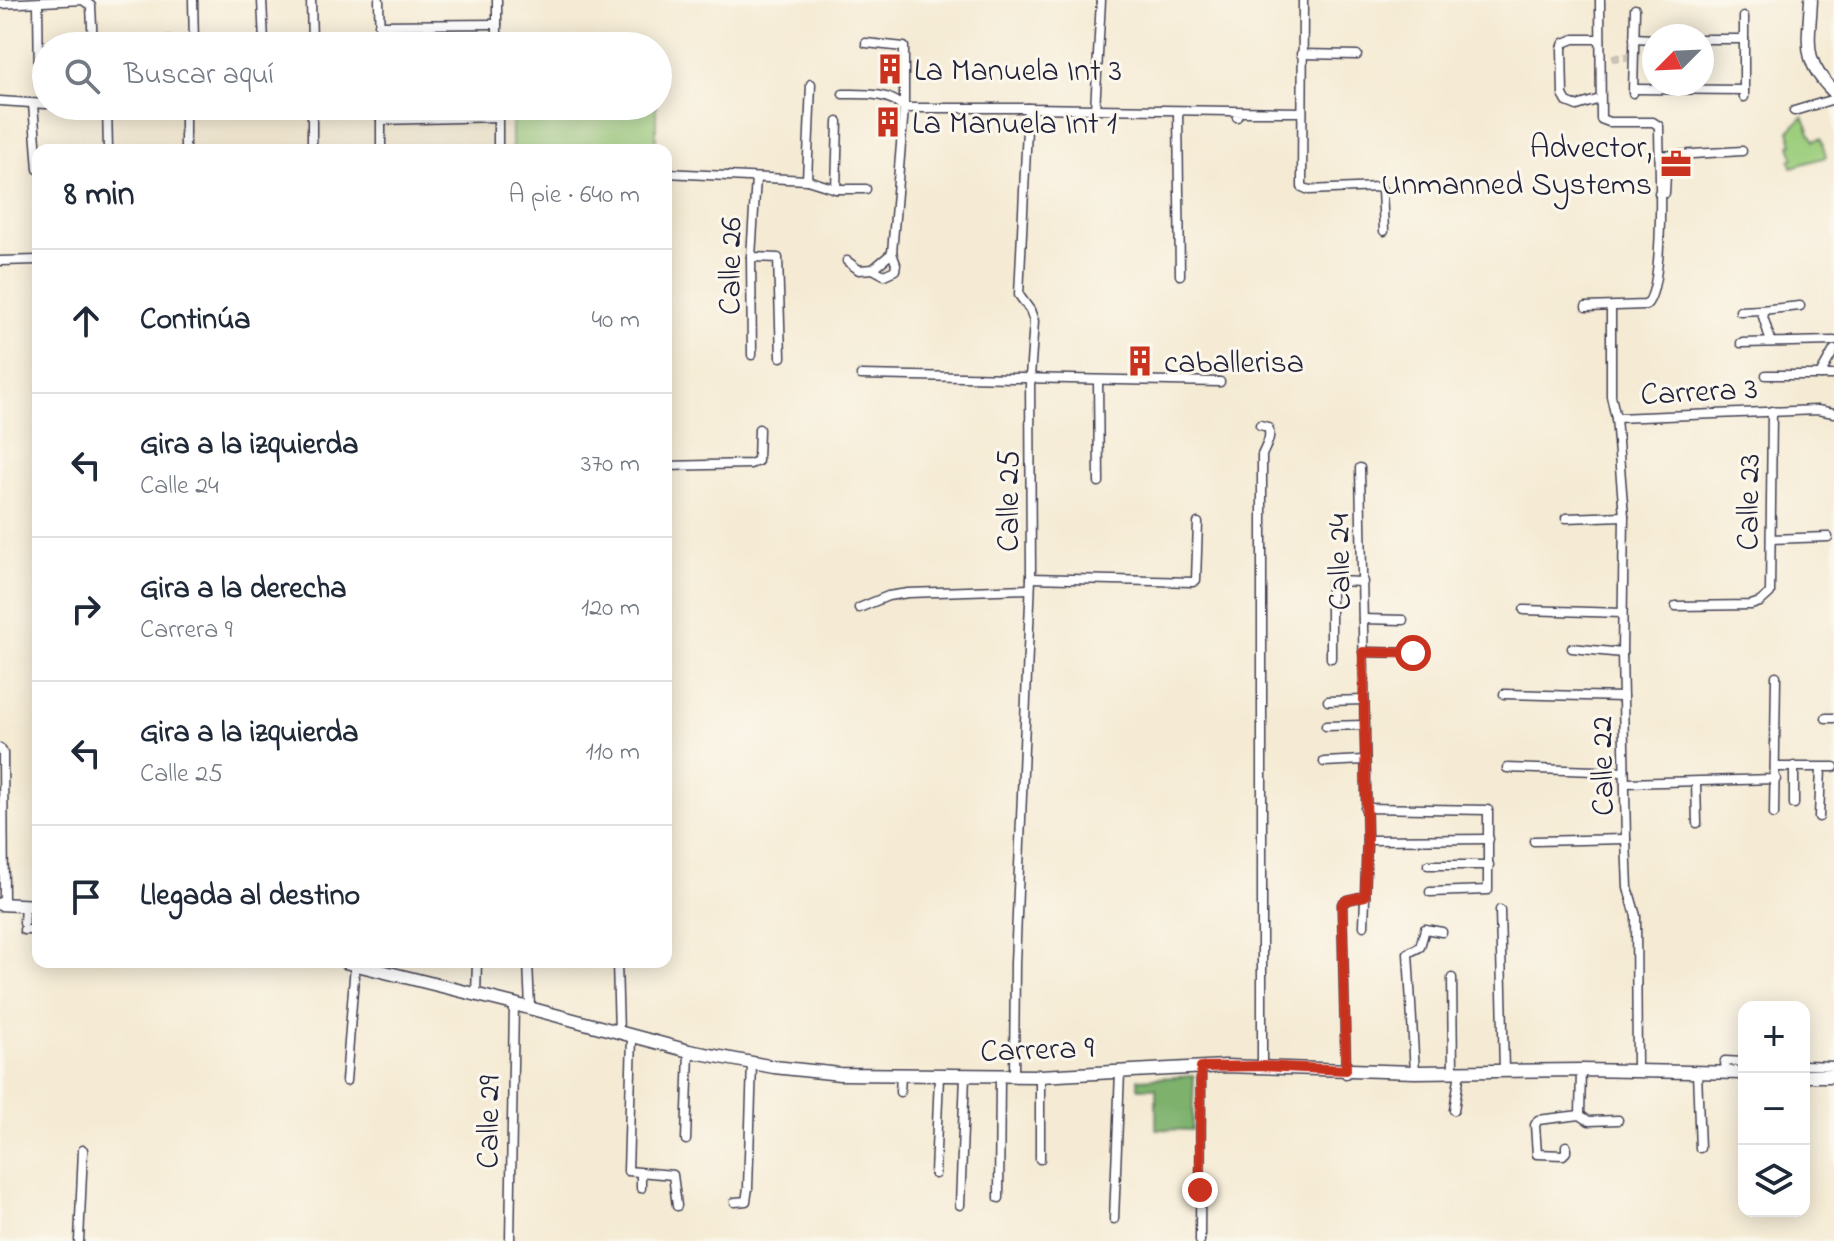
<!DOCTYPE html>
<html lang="es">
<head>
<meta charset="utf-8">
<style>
	body { margin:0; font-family:"Indie Flower",sans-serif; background:#f6f6f7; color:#1f2937 }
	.controls { position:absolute; right:24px; bottom:24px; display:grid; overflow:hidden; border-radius:16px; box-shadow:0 4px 20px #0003 }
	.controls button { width:72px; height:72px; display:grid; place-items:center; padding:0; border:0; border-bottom:2px solid #e0e1e3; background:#fff; color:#1f2937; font:40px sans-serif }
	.compass { position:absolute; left:1642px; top:24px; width:72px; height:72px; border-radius:50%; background:#fff; box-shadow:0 4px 20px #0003; rotate:246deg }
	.stop { position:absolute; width:24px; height:24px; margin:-18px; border:6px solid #c8321e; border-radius:50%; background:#fff }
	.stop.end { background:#c8321e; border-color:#fff; box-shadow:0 2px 8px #0008 }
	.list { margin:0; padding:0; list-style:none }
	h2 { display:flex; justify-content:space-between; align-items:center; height:104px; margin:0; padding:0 32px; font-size:34px }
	h2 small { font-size:26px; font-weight:400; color:#747a83 }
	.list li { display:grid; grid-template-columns:52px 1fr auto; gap:24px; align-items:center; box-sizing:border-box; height:144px; padding:0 32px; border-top:2px solid #e0e1e3 }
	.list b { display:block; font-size:30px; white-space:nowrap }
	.list p { margin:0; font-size:26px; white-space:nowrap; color:#747a83 }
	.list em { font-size:26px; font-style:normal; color:#747a83 }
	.icon { flex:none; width:44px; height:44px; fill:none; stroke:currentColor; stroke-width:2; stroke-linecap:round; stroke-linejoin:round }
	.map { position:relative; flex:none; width:1834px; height:1241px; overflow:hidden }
	.search { position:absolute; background:#fff; box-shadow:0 4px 20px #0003; left:32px; top:32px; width:640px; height:88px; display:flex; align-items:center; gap:20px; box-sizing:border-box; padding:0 28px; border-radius:44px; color:#747a83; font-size:30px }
	.panel { position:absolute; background:#fff; box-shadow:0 4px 20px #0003; left:32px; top:144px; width:640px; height:824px; border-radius:16px }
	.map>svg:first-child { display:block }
	.green { fill:#9cce7d; stroke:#5f785c; stroke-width:2 }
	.forest { fill:#7db16c; stroke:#506a54; stroke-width:2 }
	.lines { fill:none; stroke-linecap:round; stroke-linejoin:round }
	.street-tunnel { stroke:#cbc3b5; stroke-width:8; stroke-dasharray:8 4; stroke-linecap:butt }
	.street-casing { stroke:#424052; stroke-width:11 }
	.secondary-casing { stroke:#424052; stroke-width:15 }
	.street { stroke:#fff; stroke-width:8 }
	.secondary { stroke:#fff; stroke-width:12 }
	.route { stroke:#c8321e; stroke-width:10 }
	.labels { text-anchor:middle; stroke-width:6; stroke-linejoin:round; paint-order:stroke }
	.poi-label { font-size:32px; fill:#22223b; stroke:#fbf7ec; text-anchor:start }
	.street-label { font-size:32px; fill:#22223b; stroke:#fbf7ec }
</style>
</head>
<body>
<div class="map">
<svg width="1834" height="1241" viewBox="0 0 1834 1241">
	<rect width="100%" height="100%" fill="#fbf7ec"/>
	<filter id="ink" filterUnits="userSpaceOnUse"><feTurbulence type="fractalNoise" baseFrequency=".0125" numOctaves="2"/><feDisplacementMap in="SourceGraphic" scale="16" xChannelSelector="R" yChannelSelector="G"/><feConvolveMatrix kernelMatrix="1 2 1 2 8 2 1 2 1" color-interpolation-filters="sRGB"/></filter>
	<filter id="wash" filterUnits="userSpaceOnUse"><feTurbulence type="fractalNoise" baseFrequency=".006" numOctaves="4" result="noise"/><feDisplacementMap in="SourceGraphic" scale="32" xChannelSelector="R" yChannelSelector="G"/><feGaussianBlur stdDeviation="1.8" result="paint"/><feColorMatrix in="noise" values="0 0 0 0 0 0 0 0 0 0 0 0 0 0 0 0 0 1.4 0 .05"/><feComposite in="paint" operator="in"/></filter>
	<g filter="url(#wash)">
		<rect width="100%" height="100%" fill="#f5ebd4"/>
		<g class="green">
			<rect x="512" y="106" width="144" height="44"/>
			<path d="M1803 117 1814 141 1821 139 1826 157 1792 167 1790 160 1794 158 1790 145 1793 144 1789 131Z"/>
		</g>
		<path class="forest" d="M1194 1076 1192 1130 1156 1129V1088H1138V1079Z"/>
	</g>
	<g filter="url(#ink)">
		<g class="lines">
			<path class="street-tunnel" d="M1612 58 1628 57"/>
			<g class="street-casing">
				<g id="street">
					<path d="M193 0 194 42"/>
					<path d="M262 0 264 42"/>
					<path d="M311 0 312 43"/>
					<path d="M379 0 380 45"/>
					<path d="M497 0V46"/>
					<path d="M1303 0 1302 187 1309 190 1379 187 1382 190 1384 231"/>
					<path d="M38 3 39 84"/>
					<path d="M0 4 83 0 91 6 93 46"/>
					<path d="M1744 17V97"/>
					<path d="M379 25 497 24"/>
					<path d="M428 25 429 46"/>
					<path d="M1634 38 1654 39"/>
					<path d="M93 39 194 42H380"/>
					<path d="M1702 39H1744"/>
					<path d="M1301 54 1357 55"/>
					<path d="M1634 89 1744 90"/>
					<path d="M1633 93 1635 9"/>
					<path d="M843 94C864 94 890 92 904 108H1028"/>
					<path d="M1600 99 1577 106 1567 102 1563 95 1562 48 1564 43 1574 39H1600"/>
					<path d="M0 101 46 104"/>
					<path d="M33 104 38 169"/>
					<path d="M107 106 108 150"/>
					<path d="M312 106V150"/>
					<path d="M381 106V150"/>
					<path d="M498 106V150"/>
					<path d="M1095 110 1101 0"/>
					<path d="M1178 111 1180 275"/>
					<path d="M1794 111 1834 99"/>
					<path d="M381 120 498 117"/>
					<path d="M185 150V109"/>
					<path d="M1659 156 1742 151"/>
					<path d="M666 173 807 180 836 189H866"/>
					<path d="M807 180 811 84"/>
					<path d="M836 189 838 122"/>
					<path d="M1659 193H1665L1667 156"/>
					<path d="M751 257 778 258 781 357"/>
					<path d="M0 261 38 260"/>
					<path d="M847 261 859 270 873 269 892 253 904 108V47L866 43"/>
					<path d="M873 269 884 275 895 270 896 264 892 253"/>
					<path d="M1586 307 1646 305C1666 288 1659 158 1659 126L1653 122H1609L1601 119 1600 0"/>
					<path d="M1611 307V396L1616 418 1624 516 1622 653 1626 839 1628 888 1636 916 1637 1071"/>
					<path d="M1761 310 1800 306"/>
					<path d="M1740 311 1761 310 1771 342"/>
					<path d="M1741 343 1834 341"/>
					<path d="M752 355 751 257 756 178"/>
					<path d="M861 375 1220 382"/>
					<path d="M1766 375H1834"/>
					<path d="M1820 375 1834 350"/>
					<path d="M1098 380 1099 482"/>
					<path d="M1616 418 1817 410 1834 413"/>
					<path d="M1260 425 1268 427C1272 437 1266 446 1262 455V1066"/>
					<path d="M666 466 750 464 758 461 759 429"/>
					<path d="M1360 468 1367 840 1364 926"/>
					<path d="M1566 518 1624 516"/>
					<path d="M1771 539 1828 537"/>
					<path d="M1031 578 1193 582 1196 580 1198 523"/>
					<path d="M1676 606 1751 605 1760 602 1770 593 1772 411"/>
					<path d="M859 608 888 596 908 593 1030 589"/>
					<path d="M1524 610 1622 613"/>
					<path d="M1363 619 1403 620"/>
					<path d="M1572 648 1622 653"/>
					<path d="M1363 652 1413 653"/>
					<path d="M1331 658V585L1335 581 1363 582"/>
					<path d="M1504 694 1623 697"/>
					<path d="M1328 701 1364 700"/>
					<path d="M1826 718H1834"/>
					<path d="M1326 726 1364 725"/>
					<path d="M0 748 3 753 4 904"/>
					<path d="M1324 762 1364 760"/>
					<path d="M1794 766V804"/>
					<path d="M1775 767H1834"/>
					<path d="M1507 768 1624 772"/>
					<path d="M1696 782 1697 823"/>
					<path d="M1625 783 1776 779"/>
					<path d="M1365 808 1488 810V890L1430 892"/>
					<path d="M1774 814 1776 676"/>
					<path d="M1819 817 1821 768"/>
					<path d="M1367 840 1489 839"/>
					<path d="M1534 841 1626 839"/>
					<path d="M1428 865H1489"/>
					<path d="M1500 910 1504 1071"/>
					<path d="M24 923 25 905"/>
					<path d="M24 930H38"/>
					<path d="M528 962 530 1008"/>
					<path d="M617 962 619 1033"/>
					<path d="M1452 978 1453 1072"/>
					<path d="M476 994 477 962"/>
					<path d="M632 1037 628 1171 673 1175 677 1206"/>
					<path d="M1804 1065 1834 1066"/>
					<path d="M1415 1072 1408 953 1420 947 1425 929 1442 932"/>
					<path d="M1697 1073 1700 1148"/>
					<path d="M1726 1073 1725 1061 1744 1062"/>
					<path d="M1346 1074 1342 904 1347 900 1365 896"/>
					<path d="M1014 1076 1015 963 1031 578 1030 377 1034 321 1030 310 1019 295 1028 108 1302 112H1238L1237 117"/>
					<path d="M1040 1076V1159"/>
					<path d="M346 1081 355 964"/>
					<path d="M900 1092 901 1076"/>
					<path d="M1454 1110 1460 1072"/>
					<path d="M1580 1115 1581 1070"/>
					<path d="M686 1140 689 1051"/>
					<path d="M1566 1146V1152L1563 1155 1537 1154 1535 1125 1538 1120 1580 1115 1589 1121 1618 1120"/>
					<path d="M935 1174 939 1076"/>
					<path d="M641 1188V1173"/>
					<path d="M999 1198 1000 1076"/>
					<path d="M735 1202 746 1201 748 1188 752 1063"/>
					<path d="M960 1205 965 1076"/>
					<path d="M1114 1219 1120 1072"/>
					<path d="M79 1241 83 1150"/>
					<path d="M510 1241 514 1004"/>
					<path d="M1200 1241 1201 1067"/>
				</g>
			</g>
			<g class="secondary-casing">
				<g id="secondary">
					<path d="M1811 0C1809 42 1801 60 1834 92"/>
					<path d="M0 904 38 906"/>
					<path d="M345 962 514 1004 689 1051 774 1067 840 1074 1040 1076 1225 1066 1415 1072 1581 1070 1744 1073"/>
					<path d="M1804 1076H1834"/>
				</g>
			</g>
			<use href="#street" class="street"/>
			<use href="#secondary" class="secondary"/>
		</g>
	</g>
	<g class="lines" filter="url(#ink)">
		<path class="route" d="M1200 1190 1201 1067 1262 1066 1346 1070 1342 904 1347 900 1365 896 1367 840 1363 652 1413 653"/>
	</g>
	<defs>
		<g id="building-bare" transform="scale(2.4)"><path d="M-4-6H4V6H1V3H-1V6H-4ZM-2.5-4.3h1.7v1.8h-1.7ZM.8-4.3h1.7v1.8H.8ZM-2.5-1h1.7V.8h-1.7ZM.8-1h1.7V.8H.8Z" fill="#c8321e" stroke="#fbf7ec" stroke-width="2.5" paint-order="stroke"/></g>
		<g id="office-bare" transform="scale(2.4)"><path d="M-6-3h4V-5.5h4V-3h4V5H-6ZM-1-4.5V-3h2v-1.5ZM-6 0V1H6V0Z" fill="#c8321e" stroke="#fbf7ec" stroke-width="2.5" paint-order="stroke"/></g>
	</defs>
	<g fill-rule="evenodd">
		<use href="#building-bare" x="890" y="69"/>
		<use href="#building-bare" x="888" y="122"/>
		<use href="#office-bare" x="1676" y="164"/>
		<use href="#building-bare" x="1140" y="361"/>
	</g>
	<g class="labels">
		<g class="poi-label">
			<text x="914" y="80">La Manuela Int 3</text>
			<text x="912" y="133">La Manuela Int 1</text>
			<text x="1652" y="157" text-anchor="end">Advector,<tspan x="1652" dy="37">Unmanned Systems</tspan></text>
			<text x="1164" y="372">caballerisa</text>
		</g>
		<g class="street-label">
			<text transform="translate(729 266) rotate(-89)" y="11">Calle 26</text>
			<text transform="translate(1699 390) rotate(-3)" y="11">Carrera 3</text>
			<text transform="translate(1007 501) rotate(-90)" y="11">Calle 25</text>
			<text transform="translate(1747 502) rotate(-89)" y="11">Calle 23</text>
			<text transform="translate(1338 562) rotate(-91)" y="11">Calle 24</text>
			<text transform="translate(1601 766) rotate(-91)" y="11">Calle 22</text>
			<text transform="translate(1037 1048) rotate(-2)" y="11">Carrera 9</text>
			<text transform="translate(487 1122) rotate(-89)" y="11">Calle 29</text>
		</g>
	</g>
</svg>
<div class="controls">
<button>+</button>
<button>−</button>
<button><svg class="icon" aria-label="layers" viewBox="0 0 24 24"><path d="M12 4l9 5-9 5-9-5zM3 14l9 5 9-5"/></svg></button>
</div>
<svg class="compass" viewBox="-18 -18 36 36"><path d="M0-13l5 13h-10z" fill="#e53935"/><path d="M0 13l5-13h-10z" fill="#747a83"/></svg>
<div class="stop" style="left:1413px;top:653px"></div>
<div class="stop end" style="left:1200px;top:1190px"></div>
<div class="search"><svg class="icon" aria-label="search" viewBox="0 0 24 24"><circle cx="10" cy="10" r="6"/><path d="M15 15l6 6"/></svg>Buscar aquí</div>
<section class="panel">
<h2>8 min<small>A pie · 640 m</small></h2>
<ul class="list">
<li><svg class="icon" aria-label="ahead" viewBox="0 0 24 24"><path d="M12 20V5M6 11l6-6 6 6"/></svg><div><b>Continúa</b></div><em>40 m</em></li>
<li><svg class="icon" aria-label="left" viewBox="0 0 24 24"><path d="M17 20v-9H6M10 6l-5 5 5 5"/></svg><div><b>Gira a la izquierda</b><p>Calle 24</p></div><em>370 m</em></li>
<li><svg class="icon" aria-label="right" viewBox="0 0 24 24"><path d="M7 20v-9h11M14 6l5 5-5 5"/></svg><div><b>Gira a la derecha</b><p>Carrera 9</p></div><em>120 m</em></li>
<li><svg class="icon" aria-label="left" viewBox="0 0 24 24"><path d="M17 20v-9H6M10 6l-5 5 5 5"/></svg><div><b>Gira a la izquierda</b><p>Calle 25</p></div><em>110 m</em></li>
<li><svg class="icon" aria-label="arrive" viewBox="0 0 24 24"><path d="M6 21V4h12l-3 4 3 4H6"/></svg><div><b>Llegada al destino</b></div></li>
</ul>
</section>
</div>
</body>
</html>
